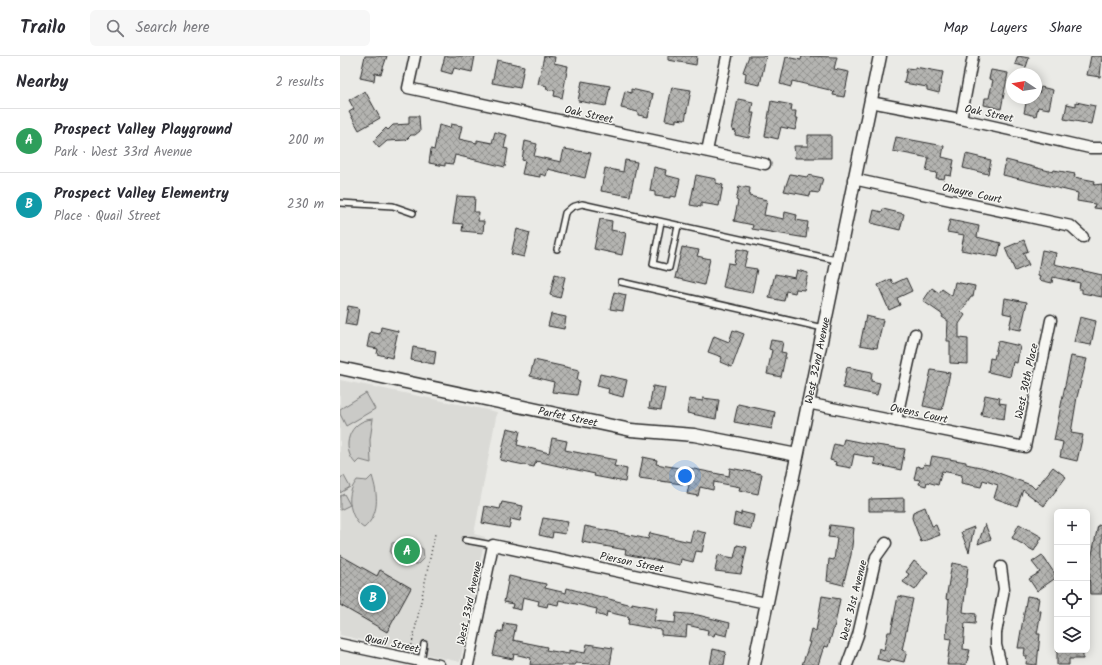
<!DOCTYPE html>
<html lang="en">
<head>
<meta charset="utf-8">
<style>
	body { margin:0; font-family:Kalam,sans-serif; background:#f7f7f7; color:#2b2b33 }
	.controls { position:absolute; right:12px; bottom:12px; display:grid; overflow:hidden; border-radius:6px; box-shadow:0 2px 10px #0003 }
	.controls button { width:36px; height:36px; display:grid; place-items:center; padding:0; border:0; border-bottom:1px solid #e1e1e2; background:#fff; color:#2b2b33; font:20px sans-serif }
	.compass { position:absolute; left:666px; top:12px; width:36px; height:36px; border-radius:50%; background:#fff; box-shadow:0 2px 10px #0003; rotate:282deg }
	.you { position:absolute; left:345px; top:420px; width:14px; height:14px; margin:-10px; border:3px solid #fff; border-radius:50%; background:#1a73e8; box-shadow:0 0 0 6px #1a73e833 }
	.badge { display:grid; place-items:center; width:26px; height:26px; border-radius:50%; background:#111827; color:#fff; font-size:13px; font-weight:700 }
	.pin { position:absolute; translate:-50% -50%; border:2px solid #fff; box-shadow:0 1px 4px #0006 }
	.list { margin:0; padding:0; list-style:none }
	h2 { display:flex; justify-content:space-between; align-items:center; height:52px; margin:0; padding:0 16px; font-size:17px }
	h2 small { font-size:13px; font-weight:400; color:#7c7c81 }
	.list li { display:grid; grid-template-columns:26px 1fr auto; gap:12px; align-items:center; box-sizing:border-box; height:64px; padding:0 16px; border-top:1px solid #e1e1e2 }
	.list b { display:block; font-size:15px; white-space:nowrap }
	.list p { margin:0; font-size:13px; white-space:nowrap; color:#7c7c81 }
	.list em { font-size:13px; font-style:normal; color:#7c7c81 }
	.icon { flex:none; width:22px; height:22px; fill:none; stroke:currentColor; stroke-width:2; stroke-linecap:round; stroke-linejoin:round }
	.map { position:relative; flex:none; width:762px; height:609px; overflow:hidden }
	header { display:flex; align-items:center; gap:24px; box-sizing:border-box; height:56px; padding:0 20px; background:#fff; border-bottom:1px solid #e1e1e2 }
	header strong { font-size:19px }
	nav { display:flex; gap:22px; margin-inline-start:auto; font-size:14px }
	.search { width:280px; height:36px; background:#f7f7f7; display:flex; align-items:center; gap:10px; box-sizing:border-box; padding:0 14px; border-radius:6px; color:#7c7c81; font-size:15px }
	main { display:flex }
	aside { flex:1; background:#fff }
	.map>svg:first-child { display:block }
	.built { fill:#dadad6 }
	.green { fill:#cacac7; stroke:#7a7a79 }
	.building { fill:url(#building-cross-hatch); stroke:#2b2b2b }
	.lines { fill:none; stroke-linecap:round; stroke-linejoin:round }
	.service-casing { stroke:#2b2b2b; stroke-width:8 }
	.minor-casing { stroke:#2b2b2b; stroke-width:13 }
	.tertiary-casing { stroke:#2b2b2b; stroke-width:15 }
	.path { stroke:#2b2b2b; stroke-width:1.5; stroke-dasharray:1 3; stroke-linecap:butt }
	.service { stroke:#f6f6f2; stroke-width:5 }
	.minor { stroke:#f6f6f2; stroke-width:10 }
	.tertiary { stroke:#f6f6f2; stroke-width:12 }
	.labels { text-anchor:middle; stroke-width:3; stroke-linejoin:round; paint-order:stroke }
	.street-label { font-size:11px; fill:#2b2b2b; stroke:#f6f6f2 }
</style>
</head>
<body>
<header>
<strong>Trailo</strong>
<div class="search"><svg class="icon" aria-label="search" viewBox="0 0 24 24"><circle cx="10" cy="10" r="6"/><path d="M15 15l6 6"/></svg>Search here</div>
<nav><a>Map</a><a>Layers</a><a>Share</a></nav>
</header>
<main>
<aside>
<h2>Nearby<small>2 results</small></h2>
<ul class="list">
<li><span class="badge" style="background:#2e9e5b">A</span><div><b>Prospect Valley Playground</b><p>Park · West 33rd Avenue</p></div><em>200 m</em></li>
<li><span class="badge" style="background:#0f9aa8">B</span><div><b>Prospect Valley Elementry</b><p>Place · Quail Street</p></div><em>230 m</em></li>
</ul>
</aside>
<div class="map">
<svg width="762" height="609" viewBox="0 0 762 609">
	<defs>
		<pattern id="building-cross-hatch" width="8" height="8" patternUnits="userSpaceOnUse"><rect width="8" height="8" fill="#b4b4b1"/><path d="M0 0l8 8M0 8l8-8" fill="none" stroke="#939390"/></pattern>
	</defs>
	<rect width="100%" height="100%" fill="#eaeae6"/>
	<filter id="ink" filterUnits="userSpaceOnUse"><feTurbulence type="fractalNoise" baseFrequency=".025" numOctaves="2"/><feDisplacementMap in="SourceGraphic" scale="8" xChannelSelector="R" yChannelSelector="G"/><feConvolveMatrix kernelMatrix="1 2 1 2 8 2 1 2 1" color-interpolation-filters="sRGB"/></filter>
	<g filter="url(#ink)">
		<path class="built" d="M0 324 157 356 134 478 145 481 120 606 0 579Z"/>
		<g class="green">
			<path d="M26 337 35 353 6 370 0 358V353Z"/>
			<path d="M33 363 30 384 31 407 20 404 16 408C0 392 9 364 33 363Z"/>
			<path d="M4 420 10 431 0 437V422Z"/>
			<path d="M32 420C38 439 40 458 24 472 13 466 7 447 11 435 12 431 15 427 17 424L27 425Z"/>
			<path d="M4 438 10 449 0 454V440Z"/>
			<path d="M69 484 83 493 84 502 78 508C68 509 58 505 50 497L52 487Z"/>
		</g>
		<g class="building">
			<path d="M25 0H47L41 18 35 17 34 25 20 22Z"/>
			<path d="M105 0H135L132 16 114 12 112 18 101 15Z"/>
			<path d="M204 0 215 1 214 7 228 10 222 42 214 40 215 35 206 33 207 30 198 28Z"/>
			<path d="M328 0H357L356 9 328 4Z"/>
			<path d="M409 0H426L420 29 405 26 406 17 403 16Z"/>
			<path d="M462 0 497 1 494 13 509 16 504 41 493 39 494 35 452 25 451 31 440 28 446 1 461 4Z"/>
			<path d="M678 0 689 2 686 11 675 8Z"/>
			<path d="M751 0H762L760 21 747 19Z"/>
			<path d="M157 4 184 10 180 32 152 27Z"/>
			<path d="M575 11 603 16 599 37 587 34V31L564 27 567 12 575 13Z"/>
			<path d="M651 14 668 17 661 53 644 49 645 42H649L653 24 649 23Z"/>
			<path d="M242 25 270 30 266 50 238 45Z"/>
			<path d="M332 31 351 34 345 64 336 63V66L325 64Z"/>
			<path d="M701 31 713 34 709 53 698 51 696 60 684 57 687 42H696V36L699 37Z"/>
			<path d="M291 33 313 38 308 61 298 59V56L281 52 285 35 291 37Z"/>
			<path d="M25 35 40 62 19 74 9 56 14 53 9 44Z"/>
			<path d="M398 43 413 46 411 57H414L409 82 395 79 396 75 392 74Z"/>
			<path d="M431 45 452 49 451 55H456L455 62H458L455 74 441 71 438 83 425 80Z"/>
			<path d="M736 46 755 50 751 68 724 63 727 48 736 50Z"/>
			<path d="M69 60H79L80 75 75 79H71L66 84 47 85 39 92 33 85 46 72 48 74 53 69 69 68Z"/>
			<path d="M111 68 122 70 119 83 137 87V84L152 87 155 76 167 79 164 92 168 93 165 111 115 99 113 108 105 107V110L89 107 91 93 94 94 99 69 110 72Z"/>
			<path d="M468 79H491V102H455L454 90H468Z"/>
			<path d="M556 81 604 90 602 101 614 104 611 120 605 119 604 123 596 122 597 117 586 115 589 102 553 95Z"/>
			<path d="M185 85 197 88 194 100 221 106 224 93 251 97 245 122 208 113 206 120 200 118V121L182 118 185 105 182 104Z"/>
			<path d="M626 98 651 104 648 118 623 112Z"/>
			<path d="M285 104 297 106 290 140 261 135 265 112 283 116Z"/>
			<path d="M666 104 713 116 714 114 735 118 734 121 755 125 754 129 762 128V153L754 152 755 148 737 145 738 137 663 119Z"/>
			<path d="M314 111 326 114 325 119 340 123 336 141 330 140V142L315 140V136L310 135Z"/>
			<path d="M450 118 467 121 468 119 483 122 479 137 471 136 470 140 444 135Z"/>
			<path d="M356 119 376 123V127L383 129 379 150 361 147V151L350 149Z"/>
			<path d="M399 130 410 132 409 140 427 144 424 159 444 163 445 156 457 159 456 164 468 166 466 182 412 173 413 169 394 165 398 145 396 144Z"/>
			<path d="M117 140 135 141 134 156H139L138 165H144L143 177 122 175 123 168 113 167Z"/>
			<path d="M543 153 564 158 560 174 531 167 534 154 542 156Z"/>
			<path d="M260 163 272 165 271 174 286 177 282 199 254 193Z"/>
			<path d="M610 164 639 170 637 181 661 187 658 201 621 194 624 179 607 176Z"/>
			<path d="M177 173 190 177 184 201 171 198Z"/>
			<path d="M684 184 688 195 683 197 689 209 675 215 665 192Z"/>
			<path d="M342 191 359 194 357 200 370 203 364 229 335 222Z"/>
			<path d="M397 193 408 195 404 211 417 213 412 237 383 231 388 207 394 208Z"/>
			<path d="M702 194 716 197 714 208 762 219V241L742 237V233H739L740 227 713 221 712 227 699 224 700 220 698 219V216Z"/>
			<path d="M457 214 468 217 464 234 456 233 455 237 446 235 444 245 429 242 435 218 455 222Z"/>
			<path d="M215 218 225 221 220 242 210 239Z"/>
			<path d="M566 222 572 235 557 242 560 249 549 254 538 229 551 223 553 228Z"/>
			<path d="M615 226 635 230 633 241H631L621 256 625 259 619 268V282L628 283V308L610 307V285H607L608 265 602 261 603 259 583 245 592 232 599 237 602 233 612 240Z"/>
			<path d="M274 236 286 239 283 255 270 253Z"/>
			<path d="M665 242 687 246 681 274 669 272 672 259 663 257Z"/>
			<path d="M8 250 19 252 16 270 5 268Z"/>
			<path d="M211 258 226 261 224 273 208 270Z"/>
			<path d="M526 260 543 264 537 292 520 289Z"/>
			<path d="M740 261 756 265 751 289 734 286Z"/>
			<path d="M41 271 58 275 52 302 37 298 38 293 27 291 30 276 40 278Z"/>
			<path d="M393 274 404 278 392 311 380 306 382 301 368 296 374 280 389 286Z"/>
			<path d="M431 284 443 286 441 296 446 297 441 321 427 318 432 294 429 293Z"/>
			<path d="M658 285 680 290 677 307 673 306 670 321 648 316 650 302 654 303Z"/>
			<path d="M73 291 96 295 94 308 71 304Z"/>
			<path d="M731 300 747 303 737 341 731 377 743 379 737 405 720 401 723 386 714 384Z"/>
			<path d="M194 304 239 314 237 324 240 325 237 339 212 336 214 326 190 320Z"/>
			<path d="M507 311 532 316 531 325 540 327 537 339 503 332Z"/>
			<path d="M591 314 610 317 602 354 583 350Z"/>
			<path d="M260 318 287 324 283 341 268 337 269 333 257 330Z"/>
			<path d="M313 330 325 332 321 354 309 352Z"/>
			<path d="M645 339 660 342 659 347 666 348 664 363 641 359Z"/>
			<path d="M363 342 379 344 376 363 347 357 349 343 363 345Z"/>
			<path d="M398 348 435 356 432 373 394 366Z"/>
			<path d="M167 372 180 375 177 389 209 397 212 382 227 385 225 394 276 404 274 410 287 413 285 426 254 420 255 418 196 405 194 411 160 404Z"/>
			<path d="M504 383 529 388 565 393 561 414 534 408 535 402 514 398 511 412 495 409 496 406 490 404 494 388 502 390Z"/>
			<path d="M592 400 626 406V408L645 412 691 429 695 433 713 411 726 421 704 450 683 434 677 450 654 442 658 429 643 424 641 431 621 427 622 419 602 415 598 429 587 426 586 430 579 428 580 424 574 423 577 410 583 412 584 408 590 409Z"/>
			<path d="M303 401 317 404 316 408 344 413V411L389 420 390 412 422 418 418 438 399 434 400 431 374 426 373 434 360 431 358 440 347 438 349 429 299 422Z"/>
			<path d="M564 442V455H529V443Z"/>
			<path d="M162 446 183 450 180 465 171 463 169 472 142 467 145 450 160 453Z"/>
			<path d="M585 451 592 470 596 469 600 479 581 486 572 462 573 456Z"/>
			<path d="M401 456 414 459 411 473 393 469 395 457 401 459Z"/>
			<path d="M203 462 228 466 225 478 213 476 212 482 199 479Z"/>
			<path d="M645 468 651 483 638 488Z"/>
			<path d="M679 468 702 481 694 495 672 482Z"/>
			<path d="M490 469 514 472 511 499 503 529 487 525 489 503 494 504 497 482 488 481Z"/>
			<path d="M758 469 762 470V538H750L749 513Z"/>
			<path d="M245 470 308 483 310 477 350 486 353 474 366 477 362 496 356 495 353 506 341 503 340 509 285 498 286 494 242 486Z"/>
			<path d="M634 471 629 496 621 476Z"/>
			<path d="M397 489 407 491 401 518 375 515 378 499 394 502Z"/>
			<path d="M0 499 37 520 40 514 71 532 47 576 0 549Z"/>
			<path d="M702 499 717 521 697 535 689 523 700 516 692 506Z"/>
			<path d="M574 505 588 516 575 534 563 526 569 518 566 516Z"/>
			<path d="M612 507 628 510 623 556 636 558 635 568 625 567 623 593 630 594 626 609H607L611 583 606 582 609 544 606 543Z"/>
			<path d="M169 520 206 528 205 532 226 537 227 532 292 549V547L317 552 314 565 335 567 336 557 358 559 390 567 387 580 375 577 374 580 367 579 368 574 347 569 346 581 321 579V574L288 568 289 561 267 556 266 561 256 558 257 553 219 544 218 549 208 547 207 551 198 549 199 545 183 541 181 554 172 552 173 548 164 546Z"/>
			<path d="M482 540 500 543 495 568 488 591 484 590 478 609H462L470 586H468L471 573 476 575Z"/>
			<path d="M558 540 573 543 562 594 567 595 564 606 551 603 550 606 537 603 539 592 544 594 548 576H551Z"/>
			<path d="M687 540 699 542 697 554 701 555 697 578H700L697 609 686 608 687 600H684L685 592H678Z"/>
			<path d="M164 567 176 569 173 584 207 591 206 594 229 598V594L245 597 247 588 273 592 270 609 235 607V609H190L191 602 174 598 173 603 153 599 158 575 163 576Z"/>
			<path d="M373 593 386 596 384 609H370Z"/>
			<path d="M717 594H743V603H729V609H717Z"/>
		</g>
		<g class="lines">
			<g class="service-casing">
				<g id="service">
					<path d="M0 147 53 150 73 157"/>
					<path d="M321 166 313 208 329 212 338 170"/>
					<path d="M217 193 225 157 232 151 242 148 496 204"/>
					<path d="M281 226 483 272"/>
					<path d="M125 484 153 489"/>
					<path d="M81 605 84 588"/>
				</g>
			</g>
			<g class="minor-casing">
				<g id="minor">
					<path d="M75 0 68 32 425 108"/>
					<path d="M530 46 621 63 750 92H762"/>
					<path d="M621 63 633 0"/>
					<path d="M367 95 387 0"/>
					<path d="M513 123 731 170 743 181"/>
					<path d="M467 347 685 391 711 264"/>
					<path d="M556 365 575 278"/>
					<path d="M661 511 664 533 656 577V589L661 609"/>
					<path d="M0 588 99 609"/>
					<path d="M128 609 153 489 426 547"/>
					<path d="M507 609 518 579 536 501 546 487"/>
				</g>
			</g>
			<g class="tertiary-casing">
				<g id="tertiary">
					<path id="s1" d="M0 312 291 374 354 379 457 399"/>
					<path id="s2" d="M414 609 540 0"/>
				</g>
			</g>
			<path class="path" d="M71 593 95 478"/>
			<use href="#service" class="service"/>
			<use href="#minor" class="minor"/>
			<use href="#tertiary" class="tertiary"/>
		</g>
	</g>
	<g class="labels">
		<g class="street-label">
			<text transform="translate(649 57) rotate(12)" y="4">Oak Street</text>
			<text transform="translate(249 58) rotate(12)" y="4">Oak Street</text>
			<text transform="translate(632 137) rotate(12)" y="4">Ohayre Court</text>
			<text dy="4" stroke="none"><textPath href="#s2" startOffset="311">West 32nd Avenue</textPath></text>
			<text transform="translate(686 325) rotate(-78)" y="4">West 30th Place</text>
			<text transform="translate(579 357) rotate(12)" y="4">Owens Court</text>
			<text dy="4" stroke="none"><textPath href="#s1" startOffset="233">Parfet Street</textPath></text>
			<text transform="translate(292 506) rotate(12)" y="4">Pierson Street</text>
			<text transform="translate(513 544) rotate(-76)" y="4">West 31st Avenue</text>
			<text transform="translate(129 547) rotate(-78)" y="4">West 33rd Avenue</text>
			<text transform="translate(52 587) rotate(12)" y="4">Quail Street</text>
		</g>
	</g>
</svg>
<div class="controls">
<button>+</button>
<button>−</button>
<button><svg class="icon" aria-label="locate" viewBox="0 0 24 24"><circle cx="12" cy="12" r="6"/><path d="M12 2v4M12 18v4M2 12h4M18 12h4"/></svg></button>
<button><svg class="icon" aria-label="layers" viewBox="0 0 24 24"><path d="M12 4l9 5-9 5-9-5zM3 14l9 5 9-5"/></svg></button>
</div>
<svg class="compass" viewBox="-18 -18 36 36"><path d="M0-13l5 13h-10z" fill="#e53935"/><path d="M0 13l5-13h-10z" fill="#7c7c81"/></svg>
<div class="you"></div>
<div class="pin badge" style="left:67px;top:495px;background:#2e9e5b">A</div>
<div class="pin badge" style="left:33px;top:542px;background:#0f9aa8">B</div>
</div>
</main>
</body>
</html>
